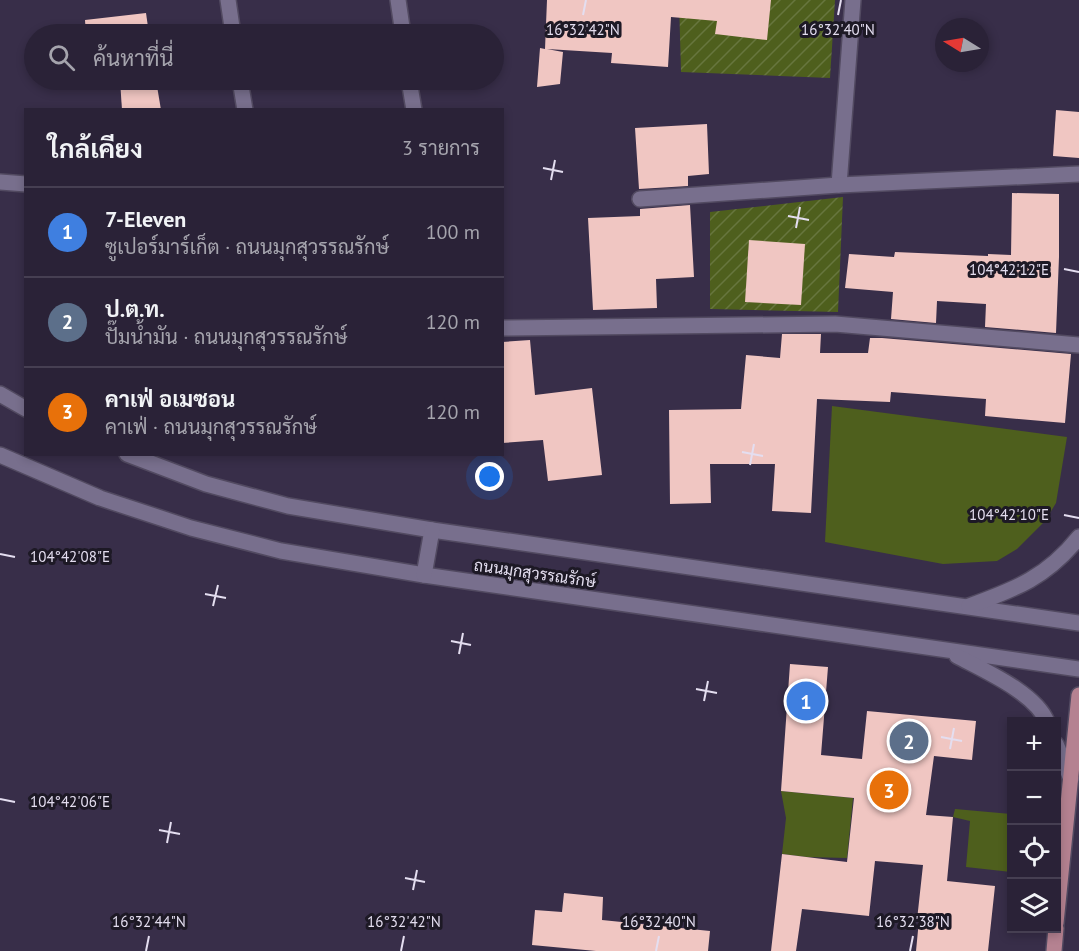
<!DOCTYPE html>
<html lang="th">
<head>
<meta charset="utf-8">
<style>
	body { margin:0; font-family:"PT Sans",Sarabun,sans-serif; background:#362f42; color:#f1f3f6 }
	.controls { position:absolute; right:18px; bottom:18px; display:grid; overflow:hidden; border-radius:0px; box-shadow:0 3px 9px #0003 }
	.controls button { width:54px; height:54px; display:grid; place-items:center; padding:0; border:0; border-bottom:2px solid #463f52; background:#2a2237; color:#f1f3f6; font:30px sans-serif }
	.compass { position:absolute; left:935px; top:18px; width:54px; height:54px; border-radius:50%; background:#2a2237; box-shadow:0 3px 9px #0003; rotate:281deg }
	.you { position:absolute; left:490px; top:477px; width:21px; height:21px; margin:-15px; border:4px solid #fff; border-radius:50%; background:#1a73e8; box-shadow:0 0 0 9px #1a73e833 }
	.badge { display:grid; place-items:center; width:39px; height:39px; border-radius:50%; background:#52cbd7; color:#fff; font-size:20px; font-weight:700 }
	.pin { position:absolute; translate:-50% -50%; border:3px solid #fff; box-shadow:0 2px 6px #0006 }
	.list { margin:0; padding:0; list-style:none }
	h2 { display:flex; justify-content:space-between; align-items:center; height:78px; margin:0; padding:0 24px; font-size:26px }
	h2 small { font-size:20px; font-weight:400; color:#a5a4ad }
	.list li { display:grid; grid-template-columns:39px 1fr auto; gap:18px; align-items:center; box-sizing:border-box; height:90px; padding:0 24px; border-top:2px solid #463f52 }
	.list b { display:block; font-size:22px; white-space:nowrap }
	.list p { margin:0; font-size:20px; white-space:nowrap; color:#a5a4ad }
	.list em { font-size:20px; font-style:normal; color:#a5a4ad }
	.icon { flex:none; width:33px; height:33px; fill:none; stroke:currentColor; stroke-width:2; stroke-linecap:round; stroke-linejoin:round }
	.map { position:relative; flex:none; width:1079px; height:951px; overflow:hidden }
	.search { position:absolute; background:#2a2237; box-shadow:0 3px 9px #0003; left:24px; top:24px; width:480px; height:66px; display:flex; align-items:center; gap:15px; box-sizing:border-box; padding:0 21px; border-radius:33px; color:#a5a4ad; font-size:22px }
	.panel { position:absolute; background:#2a2237; box-shadow:0 3px 9px #0003; left:24px; top:108px; width:480px; height:348px; border-radius:0px }
	.map>svg:first-child { display:block }
	.green { fill:#4e5f1d }
	.garden { fill:url(#garden-furrows) }
	.building { fill:#f0c6c2 }
	.lines { fill:none; stroke-linecap:round; stroke-linejoin:round }
	.street-casing { stroke:#524a61; stroke-width:18 }
	.secondary-casing { stroke:#524a61; stroke-width:18 }
	.primary-casing { stroke:#524a61; stroke-width:18 }
	.street { stroke:#786f8d; stroke-width:15 }
	.secondary { stroke:#786f8d; stroke-width:15 }
	.primary { stroke:#b58291; stroke-width:15 }
	.ticks { fill:none; stroke:#e4def0; stroke-width:2 }
	.labels { text-anchor:middle; stroke-width:6; stroke-linejoin:round; paint-order:stroke }
	.street-label { font-size:16px; fill:#e4def0; stroke:#1d1925 }
	.ticks-label { font-size:15px; text-anchor:middle; fill:#e4def0; stroke:#1d1925; stroke-width:6; stroke-linejoin:round; paint-order:stroke }
</style>
</head>
<body>
<div class="map">
<svg width="1079" height="951" viewBox="0 0 1079 951">
	<defs>
		<pattern id="garden-furrows" width="10" height="10" patternUnits="userSpaceOnUse" patternTransform="scale(1.5)"><rect width="10" height="10" fill="#4e5f1d"/><path d="M-1 1l2-2M0 10L10 0M9 11l2-2" fill="none" stroke="#67763e"/></pattern>
	</defs>
	<rect width="100%" height="100%" fill="#382e49"/>
	<g class="green">
		<path d="M832 406 1067 437 1056 503 1045 521 1017 549 997 561 943 564 825 542Z"/>
		<path d="M781 791 853 798 847 858 807 857 782 854 786 818Z"/>
		<path d="M955 809 1011 814V872L966 867 970 821 953 817Z"/>
	</g>
	<g class="garden">
		<path d="M679 0H835L830 78 681 72Z"/>
		<path d="M843 197 838 312 710 309V212Z"/>
	</g>
	<g class="building">
		<path d="M547 0H771L767 40 715 34 717 21 671 17 668 67 611 63 612 53 547 49 563 52 560 84 537 87 540 48 545 49Z"/>
		<path d="M146 13 149 34H86L85 20Z"/>
		<path d="M120 80H156L161 110H122Z"/>
		<path d="M1056 110 1079 112V158L1053 156Z"/>
		<path d="M707 124 709 174 688 176V186L639 189 635 128Z"/>
		<path d="M1012 193 1059 194V257L1056 333 985 327 986 304 937 301 936 323 891 319 893 292 845 288 849 254 894 257 895 252 988 256V254L1011 255Z"/>
		<path d="M690 205 694 277 656 279 657 308 593 310 588 218 640 216V209Z"/>
		<path d="M749 240 805 244 801 305 745 302Z"/>
		<path d="M782 334H821L820 353H868L870 338H882L1071 354 1065 423 985 416 986 399 891 392 890 402 817 399 811 513 772 511 775 464H710L711 503 670 504 669 410 741 409 746 355 780 358Z"/>
		<path d="M530 340 535 395 592 388 602 475 548 481 543 440 502 443V342Z"/>
		<path d="M790 664 828 667 821 755 862 759 867 711 976 721 972 760 934 756 926 815 953 817 947 881 995 886 988 951H916L919 920H917L923 865 875 861 869 916 802 909 796 951H771L782 854 847 862 854 798 781 791Z"/>
		<path d="M564 893 603 897 602 920 710 931 708 951H596L532 945 535 910 562 912Z"/>
	</g>
	<g class="lines">
		<g class="street-casing">
			<g id="street">
				<path d="M228 0 233 34"/>
				<path d="M398 0 403 34"/>
				<path d="M240 80 245 110"/>
				<path d="M409 80 414 110"/>
				<path d="M0 182 26 184"/>
				<path d="M839 185 853 0"/>
				<path d="M640 199 839 185 1079 174"/>
				<path d="M502 328 835 324 1079 345"/>
			</g>
		</g>
		<g class="secondary-casing">
			<g id="secondary">
				<path d="M0 394 26 409"/>
				<path d="M127 454 206 484 288 506 432 530 1079 623"/>
				<path d="M0 455 100 498 191 528 281 551 424 575 1079 669"/>
				<path d="M424 575 432 530"/>
				<path d="M969 606C1016 589 1047 577 1079 537"/>
				<path d="M957 656C983 670 1036 693 1047 722"/>
				<path d="M1056 744 1071 779"/>
			</g>
		</g>
		<g class="primary-casing">
			<g id="primary">
				<path d="M1056 923 1079 695"/>
				<path d="M1054 951 1056 928"/>
			</g>
		</g>
		<use href="#street" class="street"/>
		<use href="#secondary" class="secondary"/>
		<use href="#primary" class="primary"/>
	</g>
	<path class="ticks" d="M583 15 586 0M838 15 841 0M543 168 563 172M551 180 555 160M788 216 809 220M796 228 800 207M1064 269 1079 272M742 452 763 456M750 465 754 444M1064 515 1079 518M0 554 15 557M205 594 226 598M213 606 218 585M451 641 471 645M459 654 463 633M696 689 717 693M704 701 708 681M941 737 962 741M950 749 954 728M0 799 15 802M159 830 180 834M167 843 171 822M405 878 425 882M413 890 417 870M146 951 149 936M401 951 404 936M656 951 659 936M910 951 913 936"/>
	<g class="labels">
		<g class="street-label">
			<text transform="translate(535 573) rotate(8)" y="6">ถนนมุกสุวรรณรักษ์</text>
		</g>
	</g>
	<g class="ticks-label">
		<text x="583" y="35">16°32'42"N</text>
		<text x="838" y="35">16°32'40"N</text>
		<text x="1009" y="275">104°42'12"E</text>
		<text x="1009" y="520">104°42'10"E</text>
		<text x="70" y="562">104°42'08"E</text>
		<text x="70" y="807">104°42'06"E</text>
		<text x="149" y="927">16°32'44"N</text>
		<text x="404" y="927">16°32'42"N</text>
		<text x="659" y="927">16°32'40"N</text>
		<text x="913" y="927">16°32'38"N</text>
	</g>
</svg>
<div class="controls">
<button>+</button>
<button>−</button>
<button><svg class="icon" aria-label="locate" viewBox="0 0 24 24"><circle cx="12" cy="12" r="6"/><path d="M12 2v4M12 18v4M2 12h4M18 12h4"/></svg></button>
<button><svg class="icon" aria-label="layers" viewBox="0 0 24 24"><path d="M12 4l9 5-9 5-9-5zM3 14l9 5 9-5"/></svg></button>
</div>
<svg class="compass" viewBox="-18 -18 36 36"><path d="M0-13l5 13h-10z" fill="#e53935"/><path d="M0 13l5-13h-10z" fill="#a5a4ad"/></svg>
<div class="you"></div>
<div class="pin badge" style="left:806px;top:701px;background:#3f7fe0">1</div>
<div class="pin badge" style="left:909px;top:741px;background:#5c6f8a">2</div>
<div class="pin badge" style="left:889px;top:790px;background:#e8710a">3</div>
<div class="search"><svg class="icon" aria-label="search" viewBox="0 0 24 24"><circle cx="10" cy="10" r="6"/><path d="M15 15l6 6"/></svg>ค้นหาที่นี่</div>
<section class="panel">
<h2>ใกล้เคียง<small>3 รายการ</small></h2>
<ul class="list">
<li><span class="badge" style="background:#3f7fe0">1</span><div><b>7-Eleven</b><p>ซูเปอร์มาร์เก็ต · ถนนมุกสุวรรณรักษ์</p></div><em>100 m</em></li>
<li><span class="badge" style="background:#5c6f8a">2</span><div><b>ป.ต.ท.</b><p>ปั๊มน้ำมัน · ถนนมุกสุวรรณรักษ์</p></div><em>120 m</em></li>
<li><span class="badge" style="background:#e8710a">3</span><div><b>คาเฟ่ อเมซอน</b><p>คาเฟ่ · ถนนมุกสุวรรณรักษ์</p></div><em>120 m</em></li>
</ul>
</section>
</div>
</body>
</html>
